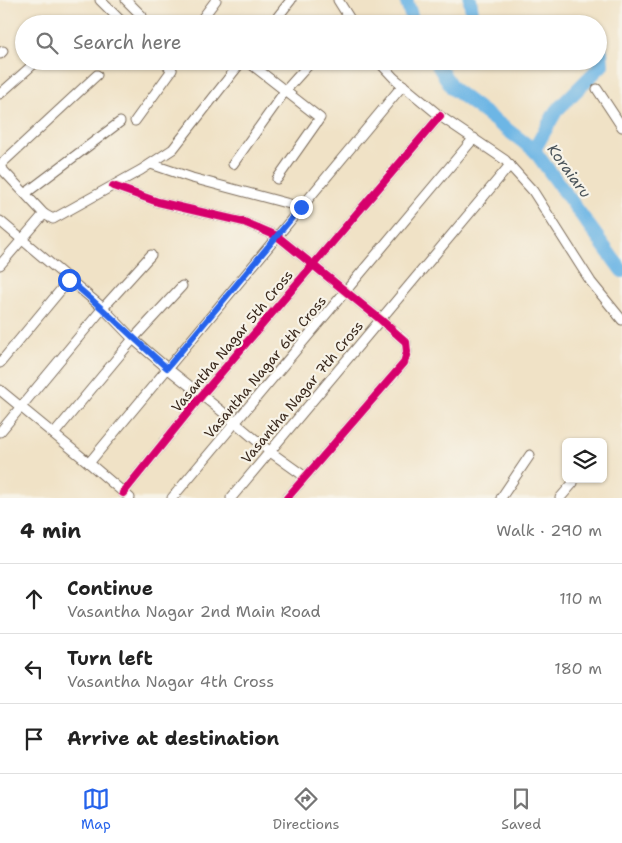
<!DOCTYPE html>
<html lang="en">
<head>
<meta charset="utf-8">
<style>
	body { margin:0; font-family:"Shantell Sans",sans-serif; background:#f2f2f2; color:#222 }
	.controls { position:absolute; right:15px; bottom:15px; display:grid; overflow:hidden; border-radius:8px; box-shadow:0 1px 4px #0004 }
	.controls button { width:45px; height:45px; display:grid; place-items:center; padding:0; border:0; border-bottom:1px solid #e0e0e0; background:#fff; color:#222; font:25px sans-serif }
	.stop { position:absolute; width:15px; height:15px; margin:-11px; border:4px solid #2563eb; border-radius:50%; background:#fff }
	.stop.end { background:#2563eb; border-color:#fff; box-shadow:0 1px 5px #0008 }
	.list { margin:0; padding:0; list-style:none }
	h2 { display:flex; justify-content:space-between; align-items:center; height:65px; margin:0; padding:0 20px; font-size:21px }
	h2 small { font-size:16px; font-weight:400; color:#767676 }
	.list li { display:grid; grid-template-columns:32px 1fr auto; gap:15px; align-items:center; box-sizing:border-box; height:70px; padding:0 20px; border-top:1px solid #e0e0e0 }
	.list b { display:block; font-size:19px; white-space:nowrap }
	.list p { margin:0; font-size:16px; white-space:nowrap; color:#767676 }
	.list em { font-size:16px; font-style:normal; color:#767676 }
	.icon { flex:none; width:28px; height:28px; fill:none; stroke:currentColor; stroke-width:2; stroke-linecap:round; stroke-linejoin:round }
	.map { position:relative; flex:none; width:622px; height:498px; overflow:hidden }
	.search { position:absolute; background:#fff; box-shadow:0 1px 4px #0004; left:15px; right:15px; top:15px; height:55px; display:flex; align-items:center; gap:12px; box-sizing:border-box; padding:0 18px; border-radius:28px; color:#767676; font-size:19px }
	.sheet { height:275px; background:#fff }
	nav { display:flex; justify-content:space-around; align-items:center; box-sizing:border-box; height:70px; border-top:1px solid #e0e0e0; background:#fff; font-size:14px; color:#767676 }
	nav a { display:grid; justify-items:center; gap:2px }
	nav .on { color:#2563eb }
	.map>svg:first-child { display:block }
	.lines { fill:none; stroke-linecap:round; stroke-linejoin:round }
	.river { stroke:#6db6e5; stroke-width:14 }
	.minor-casing { stroke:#7a6a59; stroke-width:11 }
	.minor { stroke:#fff; stroke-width:9 }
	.cycleway-casing { stroke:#f7f3e8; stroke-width:11 }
	.cycleway { stroke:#d6006c; stroke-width:8 }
	.route { stroke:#2563eb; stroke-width:6 }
	.labels { text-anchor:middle; stroke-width:4.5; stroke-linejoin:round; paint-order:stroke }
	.street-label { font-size:14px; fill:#3b2a1e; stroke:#f7f3e8 }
	.water-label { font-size:15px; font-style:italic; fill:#4a545a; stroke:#f7f3e8 }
</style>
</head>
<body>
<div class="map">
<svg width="622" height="498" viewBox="0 0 622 498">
	<rect width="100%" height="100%" fill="#f7f3e8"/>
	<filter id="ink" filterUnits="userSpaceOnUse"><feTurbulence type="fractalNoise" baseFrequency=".02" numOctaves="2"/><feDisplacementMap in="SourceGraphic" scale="10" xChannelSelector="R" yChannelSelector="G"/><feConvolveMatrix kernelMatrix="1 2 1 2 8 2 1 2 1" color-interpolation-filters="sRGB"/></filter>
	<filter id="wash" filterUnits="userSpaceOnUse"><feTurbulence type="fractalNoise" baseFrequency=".0096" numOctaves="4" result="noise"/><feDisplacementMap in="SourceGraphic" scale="20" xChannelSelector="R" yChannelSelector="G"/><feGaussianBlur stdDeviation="1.12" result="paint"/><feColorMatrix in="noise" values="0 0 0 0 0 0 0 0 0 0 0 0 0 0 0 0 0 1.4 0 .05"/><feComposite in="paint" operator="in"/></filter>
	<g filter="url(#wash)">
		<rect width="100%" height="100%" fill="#f0e2c6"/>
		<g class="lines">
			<g class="river">
				<path d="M406 0 414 24"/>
				<path d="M470 0 473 18 482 24"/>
				<path d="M435 61 453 89 534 150 622 271"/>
				<path d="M534 150 556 111 602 65 601 52 598 46"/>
			</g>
		</g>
	</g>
	<g filter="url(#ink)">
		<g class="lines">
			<g class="minor-casing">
				<g id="minor">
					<path d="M100 0 124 24"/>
					<path d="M126 0 142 16"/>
					<path d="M338 0 353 24"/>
					<path d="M198 24 216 0"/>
					<path d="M272 24 291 0"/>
					<path d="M0 54 3 51"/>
					<path d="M247 61 320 118 277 179"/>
					<path d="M378 61 394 78 440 116 505 160 533 191 591 282 622 320"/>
					<path d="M597 89 622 127"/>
					<path d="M0 94 37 61"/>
					<path d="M135 121 172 70 163 61"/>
					<path d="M151 164 192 178 301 207"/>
					<path d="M233 164 285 91 312 61"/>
					<path d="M0 165 97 75"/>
					<path d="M0 167 44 214 53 219 141 170 173 149 242 61"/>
					<path d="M113 186 158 202 244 222 277 236 381 320 406 342 407 352 404 363 287 498"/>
					<path d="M26 193 120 122"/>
					<path d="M0 221 103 308 133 339 167 368 219 409 269 451 304 476"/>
					<path d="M0 265 44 214"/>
					<path d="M0 363 69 280"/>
					<path d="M0 390 89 463 130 498"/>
					<path d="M0 432 103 308 151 255"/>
					<path d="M54 434 133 339 182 286"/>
					<path d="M89 463 403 85"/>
					<path d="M123 493 202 395 440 116"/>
					<path d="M172 498 474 138"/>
					<path d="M231 498 510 165"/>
					<path d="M501 498 530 455"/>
					<path d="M560 498 573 483"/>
				</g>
			</g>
			<use href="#minor" class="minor"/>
			<g class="cycleway-casing">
				<g id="cycleway">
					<path d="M113 186 158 202 244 222 277 236 381 320 406 342 407 352 404 363 287 498"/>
					<path d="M123 493 202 395 440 116"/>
				</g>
			</g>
			<use href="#cycleway" class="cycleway"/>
		</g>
	</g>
	<g class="lines" filter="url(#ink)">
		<path class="route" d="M69 280C103 308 134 339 167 368L301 207"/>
	</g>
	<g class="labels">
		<g class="street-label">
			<text transform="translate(232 341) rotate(-50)" y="5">Vasantha Nagar 5th Cross</text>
			<text transform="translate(265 367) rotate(-50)" y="5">Vasantha Nagar 6th Cross</text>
			<text transform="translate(302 392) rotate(-50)" y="5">Vasantha Nagar 7th Cross</text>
		</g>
		<g class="water-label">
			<text transform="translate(569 171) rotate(54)" y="5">Koraiaru</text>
		</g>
	</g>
</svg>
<div class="controls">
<button><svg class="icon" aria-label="layers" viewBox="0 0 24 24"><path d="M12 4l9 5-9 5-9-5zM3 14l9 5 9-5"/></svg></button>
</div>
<div class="stop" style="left:69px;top:280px"></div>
<div class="stop end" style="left:301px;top:207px"></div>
<div class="search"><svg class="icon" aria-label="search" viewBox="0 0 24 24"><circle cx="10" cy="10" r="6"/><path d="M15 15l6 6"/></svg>Search here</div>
</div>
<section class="sheet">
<h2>4 min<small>Walk · 290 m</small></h2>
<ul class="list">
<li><svg class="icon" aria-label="ahead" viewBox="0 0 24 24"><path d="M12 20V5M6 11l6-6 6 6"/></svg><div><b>Continue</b><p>Vasantha Nagar 2nd Main Road</p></div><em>110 m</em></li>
<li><svg class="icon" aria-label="left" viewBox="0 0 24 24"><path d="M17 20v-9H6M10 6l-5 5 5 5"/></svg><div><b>Turn left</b><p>Vasantha Nagar 4th Cross</p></div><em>180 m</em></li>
<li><svg class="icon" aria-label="arrive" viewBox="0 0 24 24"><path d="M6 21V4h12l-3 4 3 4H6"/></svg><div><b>Arrive at destination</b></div></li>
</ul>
</section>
<nav>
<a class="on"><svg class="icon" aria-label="map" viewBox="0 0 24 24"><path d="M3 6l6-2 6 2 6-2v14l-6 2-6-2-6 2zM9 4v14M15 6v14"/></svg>Map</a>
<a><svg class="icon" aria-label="directions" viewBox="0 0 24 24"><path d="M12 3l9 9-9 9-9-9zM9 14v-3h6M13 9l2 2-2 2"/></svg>Directions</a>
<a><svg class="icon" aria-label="saved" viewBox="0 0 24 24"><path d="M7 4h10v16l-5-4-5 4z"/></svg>Saved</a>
</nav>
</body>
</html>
